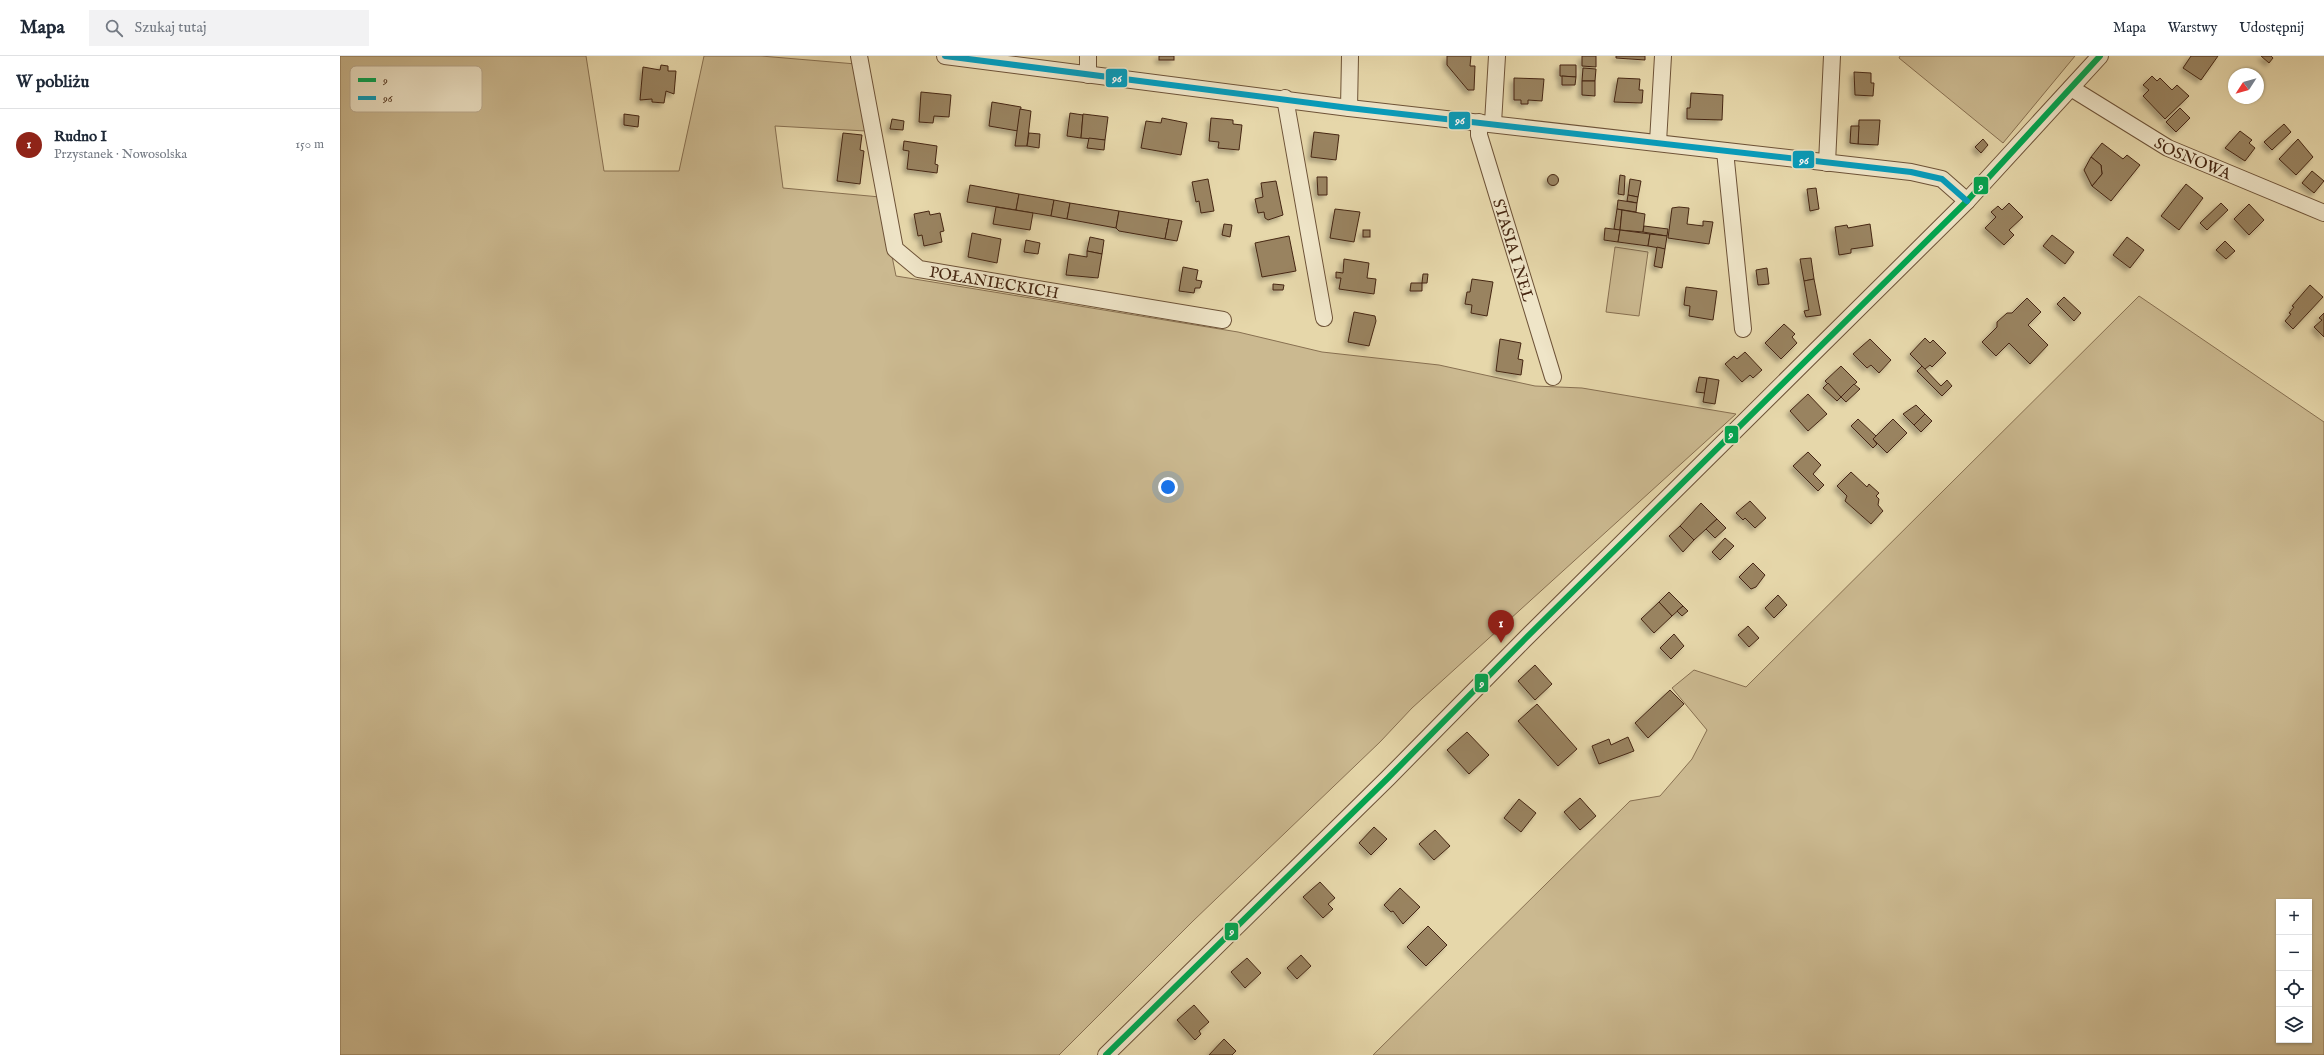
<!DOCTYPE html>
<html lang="pl">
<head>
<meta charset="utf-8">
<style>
	body { margin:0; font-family:"IM FELL English",serif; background:#f2f2f3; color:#1f2937 }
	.controls { position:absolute; right:12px; bottom:12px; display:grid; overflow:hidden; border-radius:0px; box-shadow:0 1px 3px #0004 }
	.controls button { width:36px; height:36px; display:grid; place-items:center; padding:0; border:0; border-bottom:1px solid #e0e1e3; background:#fff; color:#1f2937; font:20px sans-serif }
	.compass { position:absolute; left:1888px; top:12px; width:36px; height:36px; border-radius:50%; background:#fff; box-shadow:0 1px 3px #0004; rotate:234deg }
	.you { position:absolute; left:828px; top:431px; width:14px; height:14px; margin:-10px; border:3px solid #fff; border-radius:50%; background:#1a73e8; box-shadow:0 0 0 6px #1a73e833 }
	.badge { display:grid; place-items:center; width:26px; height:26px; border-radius:50%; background:#8f2418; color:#fff; font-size:13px; font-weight:700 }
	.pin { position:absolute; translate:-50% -33px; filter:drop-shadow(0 1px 2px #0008) }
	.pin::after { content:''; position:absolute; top:21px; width:14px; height:12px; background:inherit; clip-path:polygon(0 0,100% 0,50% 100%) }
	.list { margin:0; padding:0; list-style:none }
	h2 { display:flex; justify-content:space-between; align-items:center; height:52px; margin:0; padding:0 16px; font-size:17px }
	h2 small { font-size:13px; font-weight:400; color:#747a83 }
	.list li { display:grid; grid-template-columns:26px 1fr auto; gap:12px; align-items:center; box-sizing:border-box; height:72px; padding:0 16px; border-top:1px solid #e0e1e3 }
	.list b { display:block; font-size:15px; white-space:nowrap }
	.list p { margin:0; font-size:13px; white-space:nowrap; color:#747a83 }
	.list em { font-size:13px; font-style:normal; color:#747a83 }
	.icon { flex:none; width:22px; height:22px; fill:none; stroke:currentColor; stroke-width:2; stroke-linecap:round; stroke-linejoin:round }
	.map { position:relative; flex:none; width:1984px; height:999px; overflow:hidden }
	header { display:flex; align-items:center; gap:24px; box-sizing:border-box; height:56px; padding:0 20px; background:#fff; border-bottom:1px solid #e0e1e3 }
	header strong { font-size:19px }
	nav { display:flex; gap:22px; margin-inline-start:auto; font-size:14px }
	.search { width:280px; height:36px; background:#f2f2f3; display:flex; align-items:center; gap:10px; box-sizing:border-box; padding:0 14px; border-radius:0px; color:#747a83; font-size:15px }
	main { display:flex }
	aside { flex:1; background:#fff }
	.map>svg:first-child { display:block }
	.green { fill:#cbb990; stroke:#887051; fill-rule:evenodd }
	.building { fill:#998361; stroke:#462712; filter:url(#shadow) }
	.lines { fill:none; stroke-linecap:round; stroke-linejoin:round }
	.minor-casing { stroke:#6e5338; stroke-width:18 }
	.minor { stroke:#efe5c8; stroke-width:16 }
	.bus-1-casing { stroke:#efe5c8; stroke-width:9 }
	.bus-2-casing { stroke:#efe5c8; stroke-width:9 }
	.bus-1 { stroke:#00a651; stroke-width:6 }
	.bus-2 { stroke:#079cbb; stroke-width:6 }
	.labels { text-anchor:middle; stroke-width:3; stroke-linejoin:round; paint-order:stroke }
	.street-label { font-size:16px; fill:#462712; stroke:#efe5c8 }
	.key { fill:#efe5c8; stroke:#bcac91; stroke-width:1 }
	.key-label { font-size:11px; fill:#462712 }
	.line-badge { stroke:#efe5c8; stroke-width:1.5 }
	.badge-label { font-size:11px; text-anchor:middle; font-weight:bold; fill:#fff }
</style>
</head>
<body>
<header>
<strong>Mapa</strong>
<div class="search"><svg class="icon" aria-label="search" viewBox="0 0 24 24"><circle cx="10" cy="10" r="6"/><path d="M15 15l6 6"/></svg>Szukaj tutaj</div>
<nav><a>Mapa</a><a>Warstwy</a><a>Udostępnij</a></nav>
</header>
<main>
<aside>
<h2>W pobliżu<small></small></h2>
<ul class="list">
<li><span class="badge">1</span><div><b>Rudno I</b><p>Przystanek · Nowosolska</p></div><em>150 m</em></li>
</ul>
</aside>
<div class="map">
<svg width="1984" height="999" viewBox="0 0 1984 999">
	<defs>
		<filter id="shadow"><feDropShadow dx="-3.5" dy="3.5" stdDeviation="2" flood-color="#0004"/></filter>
	</defs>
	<rect width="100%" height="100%" fill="#e6d7aa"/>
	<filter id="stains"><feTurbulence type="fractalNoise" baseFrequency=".005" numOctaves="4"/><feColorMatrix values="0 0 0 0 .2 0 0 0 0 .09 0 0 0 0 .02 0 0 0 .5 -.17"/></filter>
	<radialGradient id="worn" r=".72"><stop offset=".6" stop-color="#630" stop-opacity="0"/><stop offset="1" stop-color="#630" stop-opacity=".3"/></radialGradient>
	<g class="green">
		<path d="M0 0H246L264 115H339L364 0H421L516 8 526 75 435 70 443 132 540 141 556 220 898 276 982 296 1099 309 1195 330 1242 332 1396 358 1072 652 1040 686 853 865 719 999H0Z"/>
		<path d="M1560 0H1735L1663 87 1559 2Z"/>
		<path d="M1275 191 1308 196 1299 260 1266 256Z"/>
		<path d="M1799 240 1984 366V999H1033L1290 745 1320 740 1352 703 1367 674 1332 632 1354 614 1406 631ZM1939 846H1969V984H1939Z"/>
	</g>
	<g class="building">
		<rect x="819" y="0" width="15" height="4"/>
		<path d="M1107 0H1131L1130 10H1135L1134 34H1128L1107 9Z"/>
		<path d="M1242 0H1256V11L1242 10Z"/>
		<path d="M1276 0H1305V4L1276 2Z"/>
		<path d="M1851 0H1878L1861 24 1843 12Z"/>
		<path d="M1921 0H1931L1933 2 1929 7Z"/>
		<path d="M321 9 328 10V15H336L334 38 326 35 324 47 312 46V43L300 44 303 11 320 14Z"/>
		<path d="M1220 9H1236V21L1220 20Z"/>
		<path d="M1243 12 1256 13 1255 25H1242Z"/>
		<path d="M1514 16 1531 17V27H1534L1533 40 1515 39Z"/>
		<path d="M1222 20 1236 21 1235 29H1222Z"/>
		<path d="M1812 20 1817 25 1820 22 1832 34 1837 29 1849 40 1825 63 1803 40 1809 34 1803 29Z"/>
		<path d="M1174 22 1204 23 1202 45 1188 44V48H1181V44H1174Z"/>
		<path d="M1278 22 1300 23 1299 34H1303L1302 47 1274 46Z"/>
		<path d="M1242 25H1255V40L1242 39Z"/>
		<path d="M581 36 611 39 609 61 594 60 593 67 579 66Z"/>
		<path d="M1351 37 1383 39 1382 64 1347 63V52H1350Z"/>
		<path d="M652 46 681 51 678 75 649 70Z"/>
		<path d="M1840 52 1850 62 1836 76 1826 66Z"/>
		<path d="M680 53 691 55 687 90H675Z"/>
		<path d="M730 57 743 59 741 82 727 80Z"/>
		<path d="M284 58 299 60 298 71 284 69Z"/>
		<path d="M743 58 768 61 765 84 741 82Z"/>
		<path d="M822 62 847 67 841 99 801 92 806 65 821 67Z"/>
		<path d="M871 62 893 64V68L902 69 899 94 878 92 879 86 869 85Z"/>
		<path d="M552 63 564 65 563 74 550 73Z"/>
		<path d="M1519 64H1540L1538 89 1518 88Z"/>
		<path d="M1944 68 1951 76 1932 94 1924 86Z"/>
		<path d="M1511 70H1519L1518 88 1510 87Z"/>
		<path d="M1900 75 1912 84 1909 87 1915 92 1905 105 1885 92Z"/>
		<path d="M974 76 999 79 996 104 971 101Z"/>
		<path d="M503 77 522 79 520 94 524 95 520 128 497 125Z"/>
		<path d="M689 77 700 78 699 92 687 90Z"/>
		<path d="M749 82 765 84 764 94 747 92Z"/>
		<path d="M1643 83 1648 89 1641 97 1635 91Z"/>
		<path d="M1958 83 1973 101 1956 119 1939 103Z"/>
		<path d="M564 85 597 90 595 108 598 109 597 117 567 113 569 95 563 94Z"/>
		<path d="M1762 87 1783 103 1787 99 1800 109 1771 145 1752 130 1762 118 1761 109 1751 101Z"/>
		<path d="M1751 101 1761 109 1762 118 1752 130 1744 114Z"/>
		<path d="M1972 115 1984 125 1974 137 1962 127Z"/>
		<circle cx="1213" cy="124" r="5.5"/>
		<path d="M1280 119 1285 120 1284 139 1278 138Z"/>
		<path d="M977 121H987V139H978Z"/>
		<path d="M868 123 874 155 861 157 859 145 856 146 852 126Z"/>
		<path d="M1290 123 1301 125 1298 141 1288 139Z"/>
		<path d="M936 125 943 159 928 164 925 162 924 156 918 157 915 143 923 141 921 127Z"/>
		<path d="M1846 128 1863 142 1839 174 1821 160Z"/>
		<path d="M630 129 679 138 676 154 627 146Z"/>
		<path d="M1476 132 1479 153 1470 155 1467 133Z"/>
		<path d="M679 138 714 144 711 160 676 154Z"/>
		<path d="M1288 139 1298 141 1297 147 1287 145Z"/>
		<path d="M714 144 730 147 727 163 711 160Z"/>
		<path d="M1278 144 1297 147 1296 156 1277 153Z"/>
		<path d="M730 147 779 155 776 172 727 163Z"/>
		<path d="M1669 147 1683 161 1669 174 1674 179 1664 189 1645 172 1656 161 1651 156 1658 150 1662 154Z"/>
		<path d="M1881 147 1888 154 1867 174 1860 167Z"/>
		<path d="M1909 148 1924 164 1909 179 1894 163Z"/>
		<path d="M656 151 693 157 690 174 653 168Z"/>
		<path d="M1339 151 1349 152 1347 168 1363 170V165L1373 166 1369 188 1328 182 1332 152Z"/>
		<path d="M995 153 1020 156 1014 186 990 182Z"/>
		<path d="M1277 153 1282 154 1280 174 1274 173Z"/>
		<path d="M1282 154 1305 158 1303 176 1280 174Z"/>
		<path d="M589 155 590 159 600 157 604 175 600 176 602 186 584 190 582 179 578 180 574 158Z"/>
		<path d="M779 155 829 163 825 183 779 175 776 172Z"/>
		<path d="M829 163 842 165 837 185 825 183Z"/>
		<path d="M884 168 892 169 890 181 882 179Z"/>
		<path d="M1530 168 1533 190 1511 193V197L1499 199 1495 171 1507 169 1508 172Z"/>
		<path d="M1304 170 1328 173 1327 180 1303 176Z"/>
		<path d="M1265 172 1280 174 1278 186 1264 184Z"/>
		<rect x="1023" y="174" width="7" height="7"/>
		<path d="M1280 174 1310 178 1308 190 1278 186Z"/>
		<path d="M632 177 661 183 657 207 628 201Z"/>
		<path d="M1310 178 1327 180 1325 193 1308 190Z"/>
		<path d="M1712 179 1734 196 1725 208 1703 190Z"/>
		<path d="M949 180 956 215 922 221 915 187Z"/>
		<path d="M750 181 764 184 762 198 747 195Z"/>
		<path d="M1787 181 1804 194 1790 212 1773 199Z"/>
		<path d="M686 184 700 187 698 198 684 196Z"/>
		<path d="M1885 185 1895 195 1886 203 1876 194Z"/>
		<path d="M1317 191 1325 193 1322 212 1314 210Z"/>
		<path d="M747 195 762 198 758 222 726 219 729 198 747 201Z"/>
		<path d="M1471 202 1474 223 1464 225 1460 203Z"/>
		<path d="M1004 203 1029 207 1027 222 1036 223 1034 238 999 233 1001 222H996V216L1003 217Z"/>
		<path d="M843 211 858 214 856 224 862 225 860 232H855L854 237 839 235Z"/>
		<path d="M1427 212 1429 228 1418 229 1416 214Z"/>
		<path d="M1083 218H1088L1087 227H1082Z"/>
		<path d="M1132 223 1153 226 1147 260 1131 257 1132 249 1125 248 1127 236H1130Z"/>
		<path d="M1474 223 1481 259 1466 261 1464 255 1469 254 1464 225Z"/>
		<path d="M1071 227H1082V235H1070Z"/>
		<path d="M933 228 944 229 943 234H933Z"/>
		<path d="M1970 229 1983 241 1953 273 1945 265 1951 258 1949 257 1954 251 1952 250Z"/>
		<path d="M1346 231 1377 235 1373 264 1349 260 1350 250 1344 249Z"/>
		<path d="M1724 241 1741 257 1734 265 1717 248Z"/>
		<path d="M1687 242 1701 256 1688 269 1708 289 1690 308 1669 287 1656 300 1642 286 1657 271V266L1667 257H1672Z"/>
		<path d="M1014 256 1035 260 1036 265 1029 290 1008 286Z"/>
		<path d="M1984 257V281L1974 271 1982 264 1979 262Z"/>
		<path d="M1444 268 1455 278 1452 281 1457 287 1441 303 1425 287Z"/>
		<path d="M1585 282 1590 287 1593 284 1606 297 1592 311 1590 309 1585 313 1570 298Z"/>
		<path d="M1160 283 1181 287 1178 303 1183 304 1181 319 1156 315Z"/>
		<path d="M1530 283 1551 304 1539 317 1531 309 1527 312 1513 298Z"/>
		<path d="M1405 296 1422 314 1413 322 1410 319 1402 326 1385 308 1394 300 1397 303Z"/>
		<path d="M1501 310 1517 326 1501 341 1485 325Z"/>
		<path d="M1582 310 1601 330 1607 324 1612 330 1602 340 1577 315Z"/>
		<path d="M1359 321 1367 322 1365 337 1356 336Z"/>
		<path d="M1367 322 1379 324 1375 348 1363 346Z"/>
		<path d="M1488 327 1501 341 1497 345 1483 332Z"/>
		<path d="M1514 328 1520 333 1506 346 1501 341Z"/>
		<path d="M1468 338 1487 358 1468 375 1450 355Z"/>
		<path d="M1576 349 1585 358 1574 369 1563 358Z"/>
		<path d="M1585 358 1592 365 1581 376 1574 369Z"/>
		<path d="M1518 363 1536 380 1533 383 1537 388 1533 392 1511 370Z"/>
		<path d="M1553 363 1567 377 1547 397 1533 383Z"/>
		<path d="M1468 396 1481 409 1473 418 1484 429 1478 435 1453 410Z"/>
		<path d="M1511 416 1527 431 1529 428 1539 437 1536 440 1539 443 1538 449 1543 455 1531 468 1505 445 1507 440 1497 430Z"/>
		<path d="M1410 445 1426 462 1415 472 1405 462 1403 464 1396 457Z"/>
		<path d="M1361 447 1377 463 1354 484 1340 470Z"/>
		<path d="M1377 463 1386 472 1375 482 1366 473Z"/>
		<path d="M1340 470 1354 484 1343 496 1329 480Z"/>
		<path d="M1385 482 1394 490 1380 504 1372 496Z"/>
		<path d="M1413 507 1425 519 1416 531 1411 533 1399 521Z"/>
		<path d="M1329 536 1343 550 1332 560 1319 546Z"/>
		<path d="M1438 539 1447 549 1434 562 1425 552Z"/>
		<path d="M1319 546 1332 560 1314 577 1301 563Z"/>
		<path d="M1343 550 1348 555 1342 560 1337 555Z"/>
		<path d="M1408 570 1419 582 1409 591 1398 579Z"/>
		<path d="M1334 578 1344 590 1331 603 1320 592Z"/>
		<path d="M1195 609 1212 628 1195 644 1178 625Z"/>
		<path d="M1330 634 1344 648 1308 682 1295 667Z"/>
		<path d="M1197 648 1237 693 1218 710 1178 665Z"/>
		<path d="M1127 676 1149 699 1129 718 1107 694Z"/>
		<path d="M1288 681 1294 695 1259 708 1252 690 1269 683 1271 689Z"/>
		<path d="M1240 742 1256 760 1240 774 1224 756Z"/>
		<path d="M1179 743 1196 757 1181 776 1164 762Z"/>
		<path d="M1034 771 1047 783 1031 799 1019 787Z"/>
		<path d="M1095 774 1110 790 1094 804 1079 788Z"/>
		<path d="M980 826 995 842 988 848 993 853 983 862 963 841Z"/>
		<path d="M1060 832 1080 851 1063 868 1053 855 1051 856 1044 849Z"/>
		<path d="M1088 870 1107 889 1086 910 1067 891Z"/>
		<path d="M961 899 971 910 957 923 947 912Z"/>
		<path d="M907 902 921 917 905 932 891 916Z"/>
		<path d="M854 949 869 966 859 975 861 978 855 984 837 964Z"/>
		<path d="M884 983 896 995 892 999H869Z"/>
	</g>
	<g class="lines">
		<g class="minor-casing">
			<g id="minor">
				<path id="s1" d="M519 0 555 193 579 213 883 264"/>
				<path d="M605 0 1009 52 1571 116 1602 123 1627 145"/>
				<path d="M748 0V19"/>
				<path id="s2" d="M1731 32 1828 92 1984 157"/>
				<path d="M945 42 984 262"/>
				<path d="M1009 52 1010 0"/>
				<path id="s3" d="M1139 66V79L1213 321"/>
				<path d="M1153 67 1157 0"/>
				<path d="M1318 86 1323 0"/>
				<path d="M1385 95 1403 273"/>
				<path d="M1487 107 1492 0"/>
				<path d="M766 999 1048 722 1184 584 1627 145 1760 0"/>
			</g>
		</g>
		<use href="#minor" class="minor"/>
		<g class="bus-1-casing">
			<path id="bus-1" d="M766 999 1048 722 1184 584 1627 145 1760 0"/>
		</g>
		<g class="bus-2-casing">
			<path id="bus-2" d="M605 0 1009 52 1571 116 1602 123 1627 145"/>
		</g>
		<use href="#bus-1" class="bus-1"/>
		<use href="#bus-2" class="bus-2"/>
	</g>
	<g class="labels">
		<g class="street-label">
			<text dy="6" stroke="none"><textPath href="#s2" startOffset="141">SOSNOWA</textPath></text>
			<text dy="6" stroke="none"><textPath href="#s3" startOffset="133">STASIA I NEL</textPath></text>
			<text dy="6" stroke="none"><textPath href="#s1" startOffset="304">POŁANIECKICH</textPath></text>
		</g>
	</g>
	<rect x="10" y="10" width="132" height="46" rx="6" class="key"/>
	<rect x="18" y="22" width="18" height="4" fill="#00a651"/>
	<rect x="18" y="40" width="18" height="4" fill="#079cbb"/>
	<g class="key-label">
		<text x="43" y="28">9</text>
		<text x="43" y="46">96</text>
	</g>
	<g class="line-badge">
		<rect x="765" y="12" width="23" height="20" rx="4" fill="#079cbb"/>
		<rect x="1108" y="55" width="23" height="19" rx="4" fill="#079cbb"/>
		<rect x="1452" y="94" width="23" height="19" rx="4" fill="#079cbb"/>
		<rect x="1633" y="120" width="16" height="19" rx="4" fill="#00a651"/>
		<rect x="1384" y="369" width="15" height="19" rx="4" fill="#00a651"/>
		<rect x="1134" y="617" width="15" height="20" rx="4" fill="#00a651"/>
		<rect x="884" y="866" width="15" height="19" rx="4" fill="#00a651"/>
	</g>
	<g class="badge-label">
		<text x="777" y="26">96</text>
		<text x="1120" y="68">96</text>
		<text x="1464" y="108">96</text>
		<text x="1641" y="134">9</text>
		<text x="1391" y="382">9</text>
		<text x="1142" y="631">9</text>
		<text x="892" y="879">9</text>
	</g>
	<rect width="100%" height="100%" filter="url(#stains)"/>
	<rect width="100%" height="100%" fill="url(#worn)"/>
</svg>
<div class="controls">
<button>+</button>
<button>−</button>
<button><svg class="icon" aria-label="locate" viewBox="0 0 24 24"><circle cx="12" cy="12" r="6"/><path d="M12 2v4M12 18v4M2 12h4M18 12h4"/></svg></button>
<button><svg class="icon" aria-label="layers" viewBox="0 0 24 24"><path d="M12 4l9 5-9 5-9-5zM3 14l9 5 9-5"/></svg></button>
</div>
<svg class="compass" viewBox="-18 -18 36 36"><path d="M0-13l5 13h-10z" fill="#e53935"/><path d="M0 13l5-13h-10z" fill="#747a83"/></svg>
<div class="you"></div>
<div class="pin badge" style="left:1161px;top:587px">1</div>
</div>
</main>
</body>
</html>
